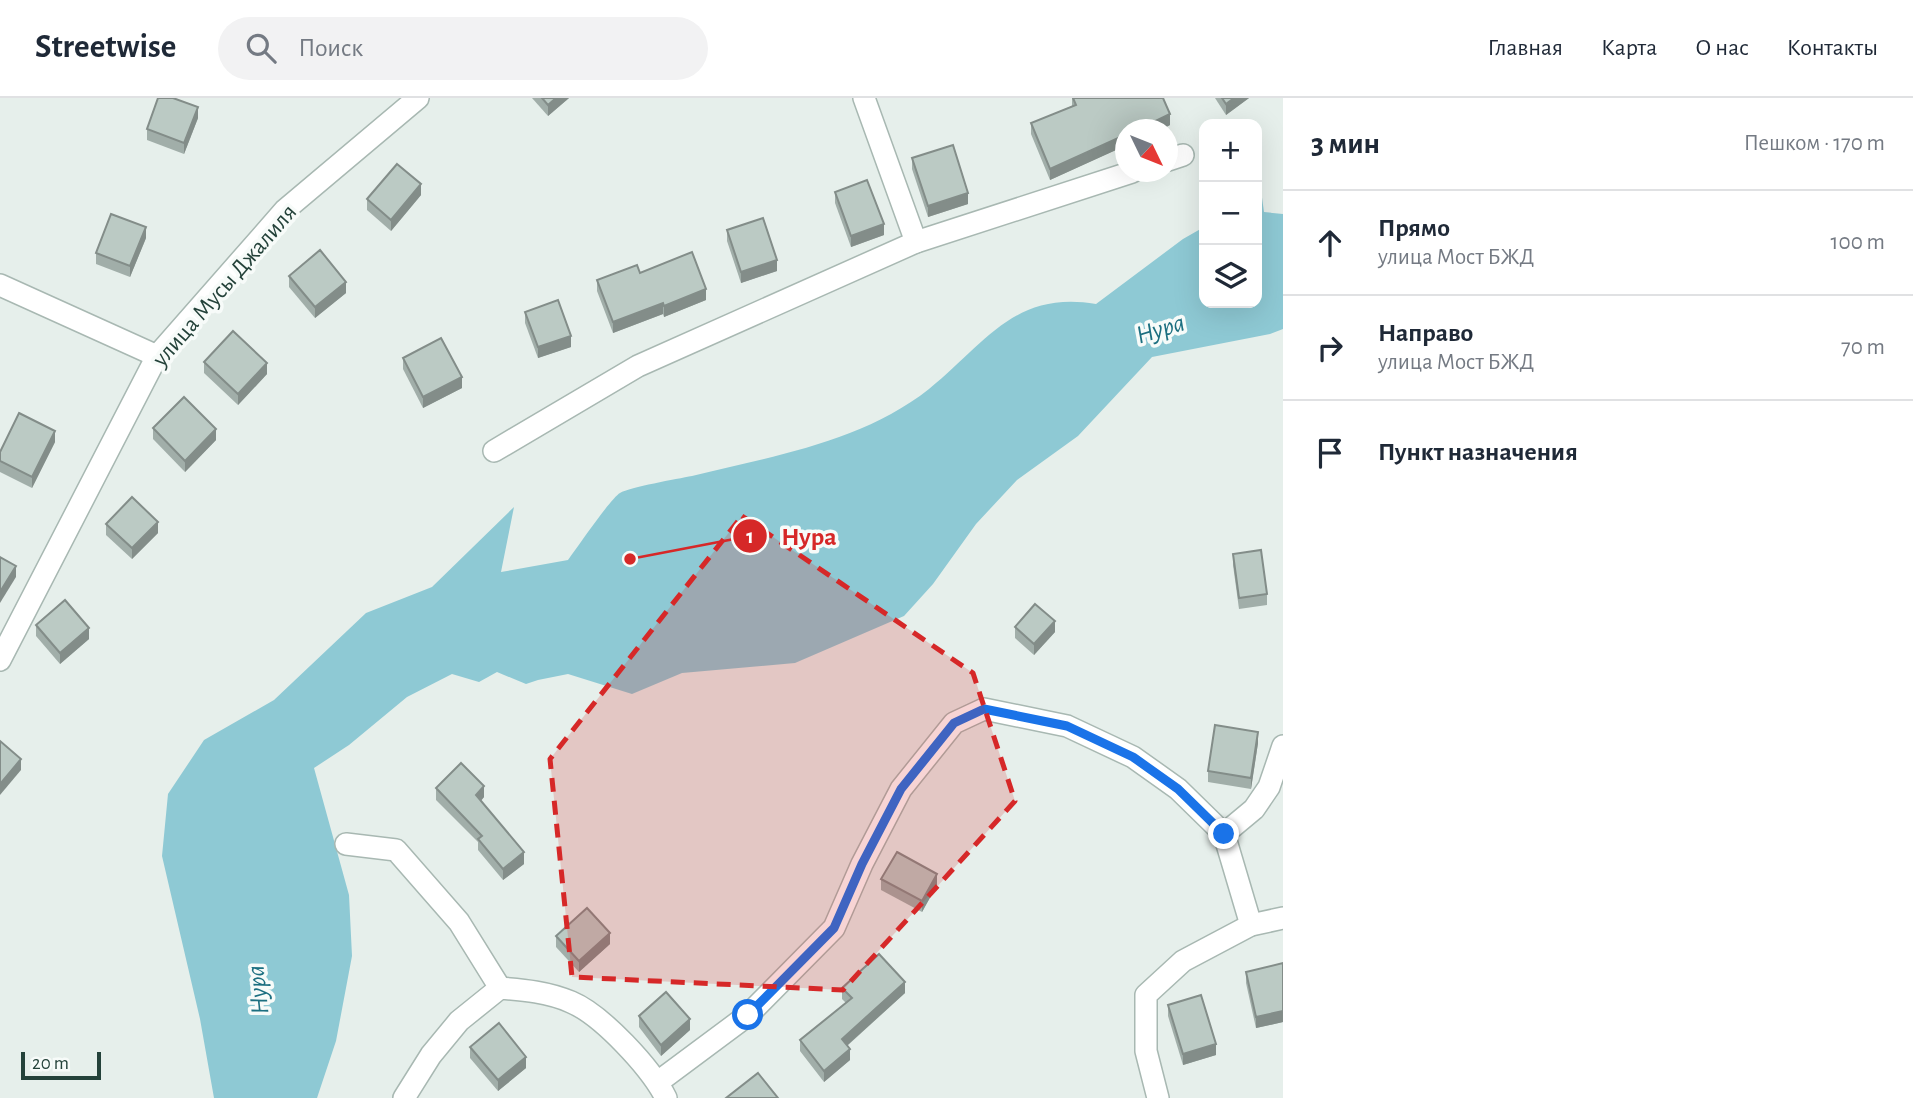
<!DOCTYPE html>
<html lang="ru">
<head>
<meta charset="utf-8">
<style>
	body { margin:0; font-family:"Alegreya Sans",sans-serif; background:#f2f2f3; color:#1f2937 }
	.controls { position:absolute; right:21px; top:21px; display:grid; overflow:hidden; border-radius:14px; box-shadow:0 7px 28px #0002 }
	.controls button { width:63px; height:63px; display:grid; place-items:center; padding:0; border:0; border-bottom:2px solid #e0e1e3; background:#fff; color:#1f2937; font:35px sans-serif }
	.compass { position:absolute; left:1115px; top:21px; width:63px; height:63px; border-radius:50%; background:#fff; box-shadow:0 7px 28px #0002; rotate:133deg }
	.scale { position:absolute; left:21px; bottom:18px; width:80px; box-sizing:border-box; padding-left:7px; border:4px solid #24423a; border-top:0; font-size:19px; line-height:24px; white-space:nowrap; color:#24423a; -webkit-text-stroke:5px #f7fbf9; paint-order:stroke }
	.stop { position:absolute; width:21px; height:21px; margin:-16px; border:5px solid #1a73e8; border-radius:50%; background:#fff }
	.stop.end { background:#1a73e8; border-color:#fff; box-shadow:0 2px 7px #0008 }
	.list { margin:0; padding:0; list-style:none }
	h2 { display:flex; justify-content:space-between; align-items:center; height:91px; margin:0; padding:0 28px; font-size:30px }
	h2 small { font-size:23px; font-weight:400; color:#747a83 }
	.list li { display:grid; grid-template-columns:46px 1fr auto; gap:21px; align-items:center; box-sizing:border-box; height:105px; padding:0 28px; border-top:2px solid #e0e1e3 }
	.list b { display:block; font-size:26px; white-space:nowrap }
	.list p { margin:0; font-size:23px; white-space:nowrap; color:#747a83 }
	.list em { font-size:23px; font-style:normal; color:#747a83 }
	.icon { flex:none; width:38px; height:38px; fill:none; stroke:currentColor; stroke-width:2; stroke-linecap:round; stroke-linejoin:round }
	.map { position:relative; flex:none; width:1283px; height:1000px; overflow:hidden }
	header { display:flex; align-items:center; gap:42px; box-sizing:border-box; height:98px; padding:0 35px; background:#fff; border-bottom:2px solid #e0e1e3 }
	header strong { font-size:33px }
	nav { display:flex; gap:38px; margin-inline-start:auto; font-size:24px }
	.search { width:490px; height:63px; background:#f2f2f3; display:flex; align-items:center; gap:18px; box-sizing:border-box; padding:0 24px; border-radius:38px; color:#747a83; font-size:26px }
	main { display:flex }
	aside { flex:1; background:#fff }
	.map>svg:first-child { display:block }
	.water { fill:#8ec9d4 }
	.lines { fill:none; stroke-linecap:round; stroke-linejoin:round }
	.minor-casing { stroke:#a8b8b2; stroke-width:24 }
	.minor { stroke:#fff; stroke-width:21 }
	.wall { fill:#a1aea9 }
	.shaded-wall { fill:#838d89 }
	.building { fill:#bbcac4; stroke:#838d89; stroke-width:2 }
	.route { stroke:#1a73e8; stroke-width:9 }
	.marked { fill:#d62828; fill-opacity:0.2; stroke:#d62828; stroke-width:5; stroke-dasharray:14 9; stroke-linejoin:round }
	.labels { text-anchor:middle; stroke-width:7; stroke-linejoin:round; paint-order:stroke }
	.street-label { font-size:24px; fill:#24423a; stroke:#f7fbf9 }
	.water-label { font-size:26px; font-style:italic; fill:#1c6f80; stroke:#f7fbf9 }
	.leader { fill:none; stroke:#d62828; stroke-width:2.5 }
	.callout-dot { fill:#d62828; stroke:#f7fbf9; stroke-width:2.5 }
	.mark-label { font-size:21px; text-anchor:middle; font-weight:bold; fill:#fff }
	.callout-label { font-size:26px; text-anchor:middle; font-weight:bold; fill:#d62828; stroke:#f7fbf9; stroke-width:7; stroke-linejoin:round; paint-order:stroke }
</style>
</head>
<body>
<header>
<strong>Streetwise</strong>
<div class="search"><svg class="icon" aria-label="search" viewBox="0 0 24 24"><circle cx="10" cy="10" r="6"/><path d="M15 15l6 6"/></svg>Поиск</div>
<nav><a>Главная</a><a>Карта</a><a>О нас</a><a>Контакты</a></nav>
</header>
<main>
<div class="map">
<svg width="1283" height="1000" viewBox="0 0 1283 1000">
	<rect width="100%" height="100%" fill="#e6efeb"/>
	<path class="water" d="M1260 85 1264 114 1283 116V231L1270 236 1152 259 1078 338 1017 382 976 426 933 486 904 518 795 565 682 575 632 596 568 576 538 582 526 586 497 574 479 584 452 576 407 599 349 647 314 670 349 797 352 858 336 943 317 1000H214L200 921 162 758 168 696 204 642 274 602 366 515 432 489 514 409 501 474 568 462C577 450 611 400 620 395 630 389 677 381 692 378 773 358 862 344 929 291 985 246 1014 192 1096 206L1183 141 1204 129V205H1257V88Z"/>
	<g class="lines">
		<g class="minor-casing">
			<g id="minor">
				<path d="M864 0 916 144"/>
				<path d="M1168 62 1183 57"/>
				<path d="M0 187 157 258"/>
				<path d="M494 353 638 268 916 144 1132 74"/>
				<path d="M0 562 157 258 285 112 418 0"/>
				<path d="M1224 736 1254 711 1269 689 1283 648"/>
				<path d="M346 746 396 752 459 824 500 890"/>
				<path d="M658 984 748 917 834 830 862 766 901 691 954 625 984 611 1067 628 1133 659 1178 691 1224 736 1251 827"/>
				<path d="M404 1000 431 957 459 923 500 890C524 892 548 894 571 904 602 917 651 970 666 1000"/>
				<path d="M1158 1000 1146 953V897L1183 863 1251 827 1283 820"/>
			</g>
		</g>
		<use href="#minor" class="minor"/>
	</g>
	<g class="wall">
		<path d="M532 0H569L548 18Z"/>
		<path d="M1072 0H1163L1170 27 1050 82 1031 36V25L1072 8Z"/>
		<path d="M1215 0H1249L1226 17Z"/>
		<path d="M198 20 184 56 147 42V31Z"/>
		<path d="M912 60 968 106 928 119 912 71Z"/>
		<path d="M835 94 884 137 851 149 835 105Z"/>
		<path d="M421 97 391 133 367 112V101Z"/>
		<path d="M727 132 777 173 741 185 727 143Z"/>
		<path d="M146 140 130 179 96 166V155Z"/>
		<path d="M640 175 706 202 664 219 663 216 613 235 597 193V182Z"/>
		<path d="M289 178 346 195 315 220 289 189Z"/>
		<path d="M525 214 571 249 538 260 525 225Z"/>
		<path d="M403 260 462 290 423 310 403 271Z"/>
		<path d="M204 264 267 276 238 307 204 275Z"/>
		<path d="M153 330 216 342 185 374 153 341Z"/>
		<path d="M55 344 32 390 0 374V354Z"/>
		<path d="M106 426 158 435 132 461 106 437Z"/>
		<path d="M1233 456 1267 496V507L1239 511 1233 467Z"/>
		<path d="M36 527 89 541 60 566 36 538Z"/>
		<path d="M1015 529 1055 534 1034 557 1015 540Z"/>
		<path d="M1258 645 1251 691 1208 684V673Z"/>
		<path d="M436 690 484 699 481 703 524 766 503 782 478 752V744L436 702Z"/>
		<path d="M881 781 937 787 922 814 881 792Z"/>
		<path d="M556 838 610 846 579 874 556 849Z"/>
		<path d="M1283 865V924L1256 930 1246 885V874Z"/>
		<path d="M842 890 905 895 847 948 850 962 824 984 800 953V942L846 905 842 901Z"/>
		<path d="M1168 907 1216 957 1183 967 1168 918Z"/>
		<path d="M639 918 690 932 661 958 639 929Z"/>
		<path d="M470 949 526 970 498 993 470 960Z"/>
	</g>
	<g class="shaded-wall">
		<path d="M556 0H569L548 18V7Z"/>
		<path d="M1234 0H1249L1226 17V6Z"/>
		<path d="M198 9V20L184 56V45Z"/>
		<path d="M1170 16V27L1161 32H1137Z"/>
		<path d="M1125 37V48L1050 82V71Z"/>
		<path d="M421 86V97L391 133V122Z"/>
		<path d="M968 95V106L928 119V108Z"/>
		<path d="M884 126V137L851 149V138Z"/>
		<path d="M146 129V140L130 179V168Z"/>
		<path d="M777 162V173L741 185V174Z"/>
		<path d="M346 184V195L315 220V209Z"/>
		<path d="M706 191V202L664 219V208Z"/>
		<path d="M663 205V216L613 235V224Z"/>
		<path d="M571 238V249L538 260V249Z"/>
		<path d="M267 265V276L238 307V296Z"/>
		<path d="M462 279V290L423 310V299Z"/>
		<path d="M216 331V342L185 374V363Z"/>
		<path d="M55 333V344L32 390V379Z"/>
		<path d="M158 424V435L132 461V450Z"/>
		<path d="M16 468V479L0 505V494Z"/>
		<path d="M1055 523V534L1034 557V546Z"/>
		<path d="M89 530V541L60 566V555Z"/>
		<path d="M1258 634V645L1251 691V680Z"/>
		<path d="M21 661V672L0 697V686Z"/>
		<path d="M484 688V699L476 708V697Z"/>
		<path d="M524 754V766L503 782V771Z"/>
		<path d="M937 776V787L922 814V803Z"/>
		<path d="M610 835V846L579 874V863Z"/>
		<path d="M905 884V895L842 952V941Z"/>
		<path d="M1283 913V924L1256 930V919Z"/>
		<path d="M690 921V932L661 958V947Z"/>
		<path d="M1216 946V957L1183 967V956Z"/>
		<path d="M850 951V962L824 984V973Z"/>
		<path d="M526 959V970L498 993V982Z"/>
	</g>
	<g class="building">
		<path d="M158 0H173L198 9 184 45 147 31Z"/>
		<path d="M542 0H556L548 7Z"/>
		<path d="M1073 0H1163L1170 16 1137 32H1125V37L1050 71 1031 25 1076 7Z"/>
		<path d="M1222 0H1234L1226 6Z"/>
		<path d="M953 47 968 95 928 108 912 60Z"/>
		<path d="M397 66 421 86 391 122 367 101Z"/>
		<path d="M867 82 884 126 851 138 835 94Z"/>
		<path d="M111 116 146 129 130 168 96 155Z"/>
		<path d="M763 120 777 162 741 174 727 132Z"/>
		<path d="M320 152 346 184 315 209 289 178Z"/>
		<path d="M692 154 706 191 664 208 663 205 613 224 597 182 637 167 640 175Z"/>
		<path d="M558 202 571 238 538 249 525 214Z"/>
		<path d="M233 233 267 265 238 296 204 264Z"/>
		<path d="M441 240 462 279 423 299 403 260Z"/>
		<path d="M184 299 216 331 185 363 153 330Z"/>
		<path d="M19 315 55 333 32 379 0 363V354Z"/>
		<path d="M132 399 158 424 132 450 106 426Z"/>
		<path d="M1261 452 1267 496 1239 500 1233 456Z"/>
		<path d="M0 459 16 468 0 494Z"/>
		<path d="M65 502 89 530 60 555 36 527Z"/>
		<path d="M1035 506 1055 523 1034 546 1015 529Z"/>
		<path d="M1215 627 1258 634 1251 680 1208 673Z"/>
		<path d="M0 643 21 661 0 686Z"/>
		<path d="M461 665 484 688 476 697 524 754 503 771 478 741 482 738 436 690Z"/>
		<path d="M897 754 937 776 922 803 881 781Z"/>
		<path d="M587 810 610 835 579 863 556 838Z"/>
		<path d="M879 856 905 884 842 941 850 951 824 973 800 942 852 900 842 890Z"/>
		<path d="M1283 865V913L1256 919 1246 874Z"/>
		<path d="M666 894 690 921 661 947 639 918Z"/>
		<path d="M1201 897 1216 946 1183 956 1168 907Z"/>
		<path d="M499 925 526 959 498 982 470 949Z"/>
		<path d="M758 975 778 1000H726Z"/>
	</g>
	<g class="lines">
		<path class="route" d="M748 917 834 830 862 766 901 691 954 625 984 611 1067 628 1133 659 1178 691 1224 736"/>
	</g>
	<path class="marked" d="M742 418 973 575 1015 703 843 892 572 879 550 661Z"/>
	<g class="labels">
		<g class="street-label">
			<text transform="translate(224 187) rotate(-49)" y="8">улица Мусы Джалиля</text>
		</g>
		<g class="water-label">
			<text transform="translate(1160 230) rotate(-17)" y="9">Нура</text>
			<text transform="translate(257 892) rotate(-96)" y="9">Нура</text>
		</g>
	</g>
	<path class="leader" d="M630 461L750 438"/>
	<g class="callout-dot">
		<circle cx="630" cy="461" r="7"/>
		<circle cx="750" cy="438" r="18"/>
	</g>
	<g class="mark-label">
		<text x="750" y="445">1</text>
	</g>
	<g class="callout-label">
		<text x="809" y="447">Нура</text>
	</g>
</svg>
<div class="controls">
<button>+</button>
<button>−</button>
<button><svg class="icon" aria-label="layers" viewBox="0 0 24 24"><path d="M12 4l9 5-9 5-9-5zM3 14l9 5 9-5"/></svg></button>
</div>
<svg class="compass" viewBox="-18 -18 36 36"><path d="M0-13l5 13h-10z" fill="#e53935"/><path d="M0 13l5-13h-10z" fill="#747a83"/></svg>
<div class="scale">20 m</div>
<div class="stop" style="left:748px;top:917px"></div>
<div class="stop end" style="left:1224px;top:736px"></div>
</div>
<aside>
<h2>3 мин<small>Пешком · 170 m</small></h2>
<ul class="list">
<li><svg class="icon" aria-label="ahead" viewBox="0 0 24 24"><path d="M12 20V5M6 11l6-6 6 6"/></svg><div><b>Прямо</b><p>улица Мост БЖД</p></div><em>100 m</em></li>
<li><svg class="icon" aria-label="right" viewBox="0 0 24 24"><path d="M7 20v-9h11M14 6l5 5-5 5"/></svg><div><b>Направо</b><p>улица Мост БЖД</p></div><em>70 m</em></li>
<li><svg class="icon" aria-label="arrive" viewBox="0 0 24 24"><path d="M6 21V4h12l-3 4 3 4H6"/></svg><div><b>Пункт назначения</b></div></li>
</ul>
</aside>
</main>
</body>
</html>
